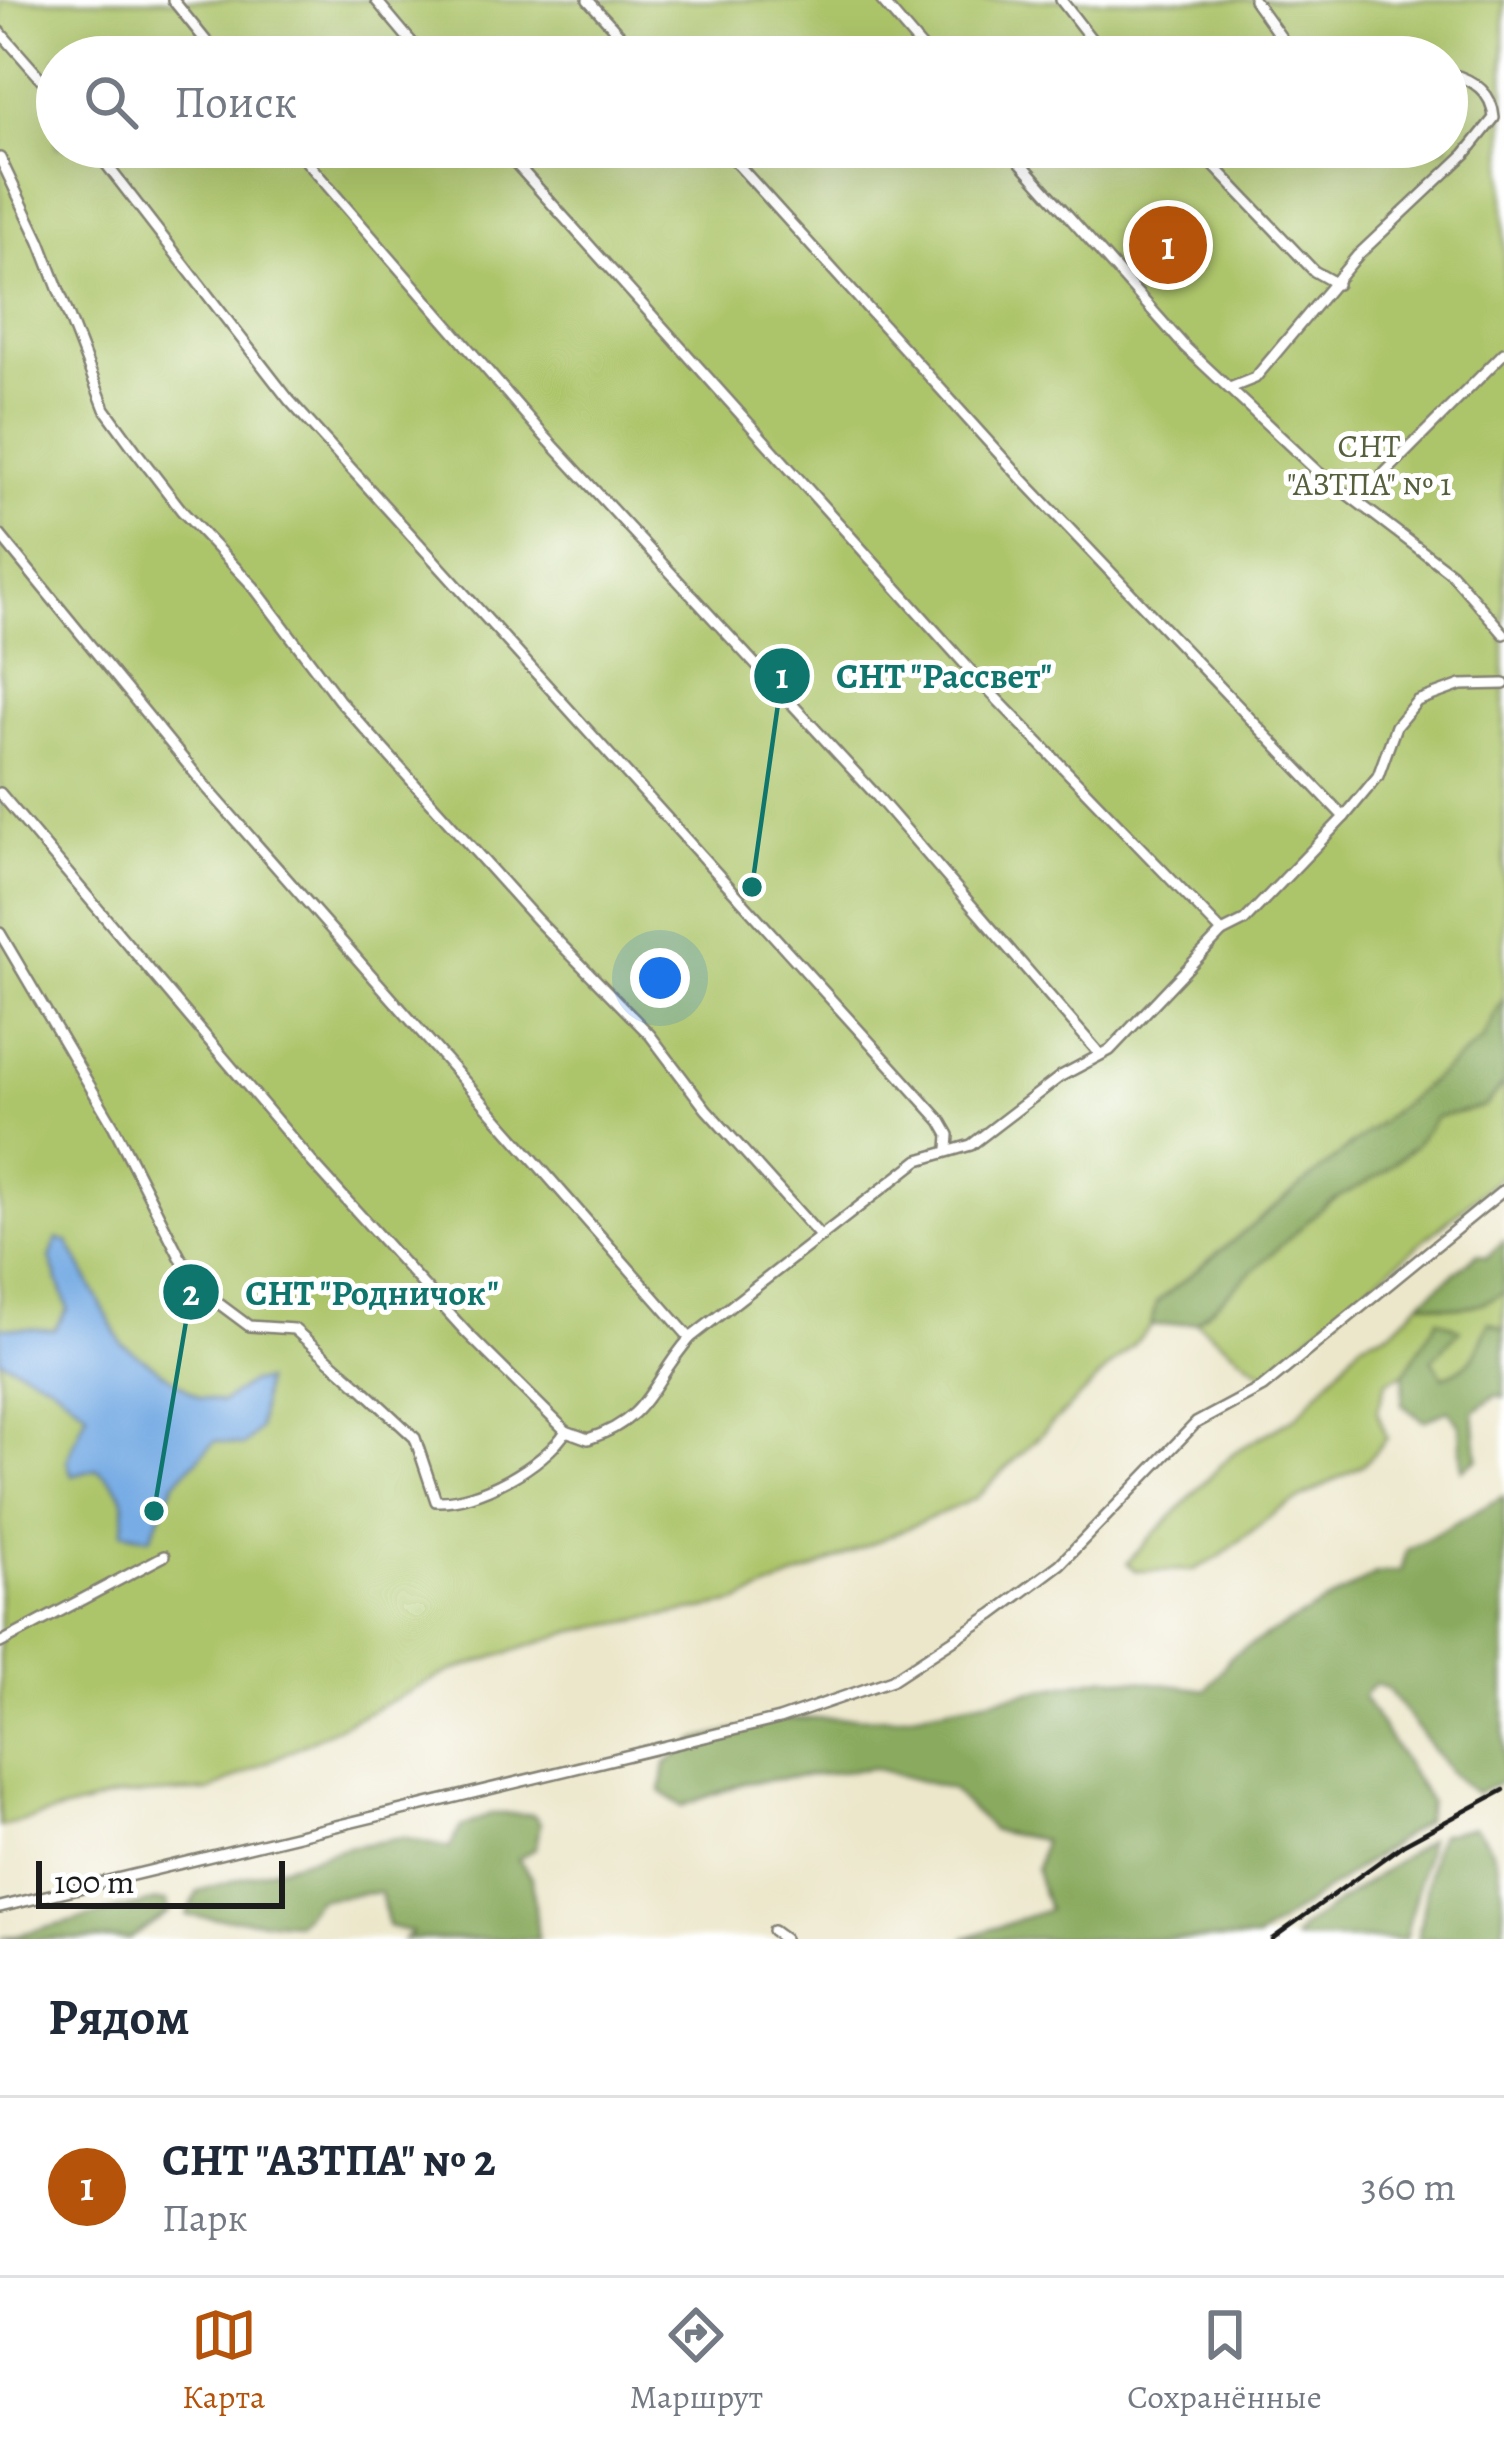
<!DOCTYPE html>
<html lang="ru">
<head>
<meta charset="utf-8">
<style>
	body { margin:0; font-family:Alegreya,serif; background:#f2f2f3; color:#1f2937 }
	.scale { position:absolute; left:36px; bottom:30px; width:249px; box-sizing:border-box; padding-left:12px; border:6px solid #1c1c1c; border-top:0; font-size:33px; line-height:42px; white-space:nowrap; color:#1c1c1c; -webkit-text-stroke:9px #fff; paint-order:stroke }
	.you { position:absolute; left:660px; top:978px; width:42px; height:42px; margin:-30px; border:9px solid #fff; border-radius:50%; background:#1a73e8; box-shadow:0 0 0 18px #1a73e833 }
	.badge { display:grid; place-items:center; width:78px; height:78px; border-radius:50%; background:#b45309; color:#fff; font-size:39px; font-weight:700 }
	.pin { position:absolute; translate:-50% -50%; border:6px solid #fff; box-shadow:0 3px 12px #0006 }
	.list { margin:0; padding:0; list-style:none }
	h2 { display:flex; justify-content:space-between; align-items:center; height:156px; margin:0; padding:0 48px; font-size:51px }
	h2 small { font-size:39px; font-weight:400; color:#747a83 }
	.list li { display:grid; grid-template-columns:78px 1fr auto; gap:36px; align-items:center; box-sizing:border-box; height:180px; padding:0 48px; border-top:3px solid #e0e1e3 }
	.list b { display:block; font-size:45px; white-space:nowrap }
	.list p { margin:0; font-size:39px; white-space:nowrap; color:#747a83 }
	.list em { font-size:39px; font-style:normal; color:#747a83 }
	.icon { flex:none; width:66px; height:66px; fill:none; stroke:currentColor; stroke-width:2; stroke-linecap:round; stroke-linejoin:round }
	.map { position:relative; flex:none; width:1504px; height:1939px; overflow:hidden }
	.search { position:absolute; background:#fff; box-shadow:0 12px 48px #0002; left:36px; right:36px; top:36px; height:132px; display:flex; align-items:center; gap:30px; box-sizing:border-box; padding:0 42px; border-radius:66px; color:#747a83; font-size:45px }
	.sheet { height:336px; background:#fff }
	nav { display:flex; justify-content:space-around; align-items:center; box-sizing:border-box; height:168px; border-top:3px solid #e0e1e3; background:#fff; font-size:33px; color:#747a83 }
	nav a { display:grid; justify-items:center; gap:6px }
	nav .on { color:#b45309 }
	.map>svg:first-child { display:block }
	.green { fill:#adc56b; stroke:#647044; stroke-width:3; fill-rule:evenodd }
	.forest { fill:#8aaa5f; stroke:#53633e; stroke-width:3 }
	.water { fill:#77ace4; stroke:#4a6480; stroke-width:3 }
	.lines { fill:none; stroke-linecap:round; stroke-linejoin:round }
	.service-casing { stroke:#848274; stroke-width:14 }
	.service { stroke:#fff; stroke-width:9 }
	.rail { stroke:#1c1c1c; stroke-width:4.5 }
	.labels { text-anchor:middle; stroke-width:10; stroke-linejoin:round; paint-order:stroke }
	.park-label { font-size:33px; fill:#56603c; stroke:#fff }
	.leader { fill:none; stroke:#0f766e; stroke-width:4.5 }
	.callout-dot { fill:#0f766e; stroke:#fff; stroke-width:4.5 }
	.mark-label { font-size:36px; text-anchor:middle; font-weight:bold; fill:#fff }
	.callout-label { font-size:36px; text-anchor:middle; font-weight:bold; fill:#0f766e; stroke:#fff; stroke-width:10; stroke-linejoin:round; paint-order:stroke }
</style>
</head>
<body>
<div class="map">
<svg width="1504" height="1939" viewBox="0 0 1504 1939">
	<rect width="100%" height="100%" fill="#fff"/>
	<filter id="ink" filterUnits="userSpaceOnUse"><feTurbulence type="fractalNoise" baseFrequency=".00833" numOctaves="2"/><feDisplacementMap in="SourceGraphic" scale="24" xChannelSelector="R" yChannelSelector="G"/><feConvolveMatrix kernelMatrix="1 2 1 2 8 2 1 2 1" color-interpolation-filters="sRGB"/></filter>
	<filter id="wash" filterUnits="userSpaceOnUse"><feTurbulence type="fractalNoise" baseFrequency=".004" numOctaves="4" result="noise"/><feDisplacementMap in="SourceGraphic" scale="48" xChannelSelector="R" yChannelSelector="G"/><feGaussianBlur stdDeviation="2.7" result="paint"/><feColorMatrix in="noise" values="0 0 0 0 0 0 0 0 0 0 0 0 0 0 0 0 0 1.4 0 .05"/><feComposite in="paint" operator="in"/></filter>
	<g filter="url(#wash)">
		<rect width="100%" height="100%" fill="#ece7cb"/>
		<g class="green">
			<path d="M0 0H1504V998L1482 1040 1156 1303 1151 1327 976 1498 736 1603 575 1631 449 1672 209 1791 119 1796 0 1827ZM57 57H1447V147H57Z"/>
			<path d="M1504 1084V1173L1264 1374 1196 1322C1239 1283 1281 1236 1328 1203 1374 1170 1399 1166 1436 1117L1484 1107Z"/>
			<path d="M1504 1292V1329L1489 1323C1477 1350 1475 1367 1442 1377L1432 1360 1459 1330 1438 1320 1404 1374 1387 1381 1377 1412 1387 1438 1364 1464 1277 1511 1218 1558 1193 1570 1136 1571 1127 1563 1233 1453 1297 1416 1363 1341 1391 1331 1421 1301C1455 1310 1473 1311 1504 1292Z"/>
		</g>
		<g class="forest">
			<path d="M1504 998V1084L1484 1107 1436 1117 1414 1147 1380 1175 1328 1203 1196 1322 1151 1326 1156 1303 1482 1040Z"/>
			<path d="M1504 1240V1292C1473 1311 1455 1310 1421 1301L1477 1254 1487 1257Z"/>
			<path d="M1438 1319 1460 1330 1432 1360 1443 1377C1475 1367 1477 1350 1489 1322L1504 1329V1397L1496 1395 1474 1411 1478 1458 1462 1470 1460 1425 1448 1410 1424 1421 1402 1404 1404 1374Z"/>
			<path d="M1504 1496V1780L1476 1794 1450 1772 1387 1688 1374 1684 1363 1697 1430 1802 1425 1821 1257 1939H963L1048 1910 1036 1871 1043 1840 993 1831 951 1789 873 1768 744 1783 682 1806 661 1791 665 1764 694 1741 779 1719 896 1717 1108 1677 1207 1690 1231 1656 1376 1574 1401 1571 1407 1550Z"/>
			<path d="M490 1814H533L540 1823 536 1847 518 1859 532 1877 538 1939H404L412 1932 388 1926 380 1892 318 1899 297 1923 186 1916 198 1891 348 1847 403 1838 449 1848 461 1828Z"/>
			<path d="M1473 1827C1504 1851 1504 1896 1504 1939H1418L1433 1849 1441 1834Z"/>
			<path d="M1429 1839 1405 1939H1294L1302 1928Z"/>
			<path d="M156 1901H167L169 1912 130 1939H0Z"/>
		</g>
		<path class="water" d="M57 1239 68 1242 122 1344 200 1398 222 1402 251 1382 264 1381 259 1429 243 1446 215 1441 175 1482 150 1538 122 1532C129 1501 122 1487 97 1469L72 1476 67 1461 87 1412 48 1382 0 1359V1327L54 1330 68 1309 50 1258Z"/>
	</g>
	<g filter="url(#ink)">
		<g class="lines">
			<g class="service-casing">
				<g id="service">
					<path d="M173 0 219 57"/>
					<path d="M376 0 424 57"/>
					<path d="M588 0 640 57"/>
					<path d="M881 0 930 57"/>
					<path d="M1061 0 1105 57"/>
					<path d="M1254 0 1295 57"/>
					<path d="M0 32 57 97"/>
					<path d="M93 147 289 400 941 1121 949 1135 948 1149"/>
					<path d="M294 147 538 429 876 795 1099 1053"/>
					<path d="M501 147 989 691 1222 932"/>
					<path d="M1007 147 1185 347 1318 472 1451 573 1504 634"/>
					<path d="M1196 147 1314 271 1337 284"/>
					<path d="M0 158 40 242 105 409 135 450 182 511 253 586 339 700 537 920 650 1035 706 1109 821 1237"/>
					<path d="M1230 388 1255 378 1358 255 1465 154 1494 118C1492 91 1473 79 1447 73"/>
					<path d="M1357 501 1504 353"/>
					<path d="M0 535 207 788 690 1338"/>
					<path d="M0 793 311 1161 466 1332 566 1431"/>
					<path d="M1344 817 1378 776 1396 726 1417 701 1461 685 1504 684"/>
					<path d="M0 933 114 1127 180 1257 206 1294 249 1326 294 1329 360 1387 415 1438 436 1501C477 1503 544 1466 566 1431L588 1439C652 1418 650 1383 690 1338L919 1160 971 1145 1061 1076 1110 1050 1222 932 1244 921 1344 817 1022 479 722 147"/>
					<path d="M0 1643 164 1556"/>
					<path d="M0 1907 779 1719 892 1680 993 1614 1060 1564 1196 1423 1263 1387 1504 1190"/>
					<path d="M773 1931 784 1939"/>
				</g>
			</g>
			<use href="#service" class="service"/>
			<path class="rail" d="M1272 1939 1404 1844 1504 1790"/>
		</g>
	</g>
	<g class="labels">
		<g class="park-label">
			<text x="1369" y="457">СНТ<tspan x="1369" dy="38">"АЗТПА" № 1</tspan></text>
		</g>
	</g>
	<path class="leader" d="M752 887L782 676M154 1511L191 1292"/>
	<g class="callout-dot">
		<circle cx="752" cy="887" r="12"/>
		<circle cx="154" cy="1511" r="12"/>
		<circle cx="782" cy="676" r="30"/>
		<circle cx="191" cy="1292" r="30"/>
	</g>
	<g class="mark-label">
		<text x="782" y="688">1</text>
		<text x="191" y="1305">2</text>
	</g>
	<g class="callout-label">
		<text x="944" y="688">СНТ "Рассвет"</text>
		<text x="372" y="1305">СНТ "Родничок"</text>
	</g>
</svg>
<div class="scale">100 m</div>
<div class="you"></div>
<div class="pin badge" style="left:1168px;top:245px">1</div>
<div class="search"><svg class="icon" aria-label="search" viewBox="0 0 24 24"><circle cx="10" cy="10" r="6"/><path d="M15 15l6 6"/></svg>Поиск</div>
</div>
<section class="sheet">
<h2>Рядом<small></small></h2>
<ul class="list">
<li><span class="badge">1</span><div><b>СНТ &quot;АЗТПА&quot; № 2</b><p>Парк</p></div><em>360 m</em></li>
</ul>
</section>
<nav>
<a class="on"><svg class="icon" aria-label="map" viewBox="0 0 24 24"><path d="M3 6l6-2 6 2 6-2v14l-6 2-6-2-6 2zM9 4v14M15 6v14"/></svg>Карта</a>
<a><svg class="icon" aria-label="directions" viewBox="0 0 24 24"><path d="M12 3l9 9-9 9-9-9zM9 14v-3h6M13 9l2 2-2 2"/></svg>Маршрут</a>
<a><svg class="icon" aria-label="saved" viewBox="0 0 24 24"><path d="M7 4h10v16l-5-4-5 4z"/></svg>Сохранённые</a>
</nav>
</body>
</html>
